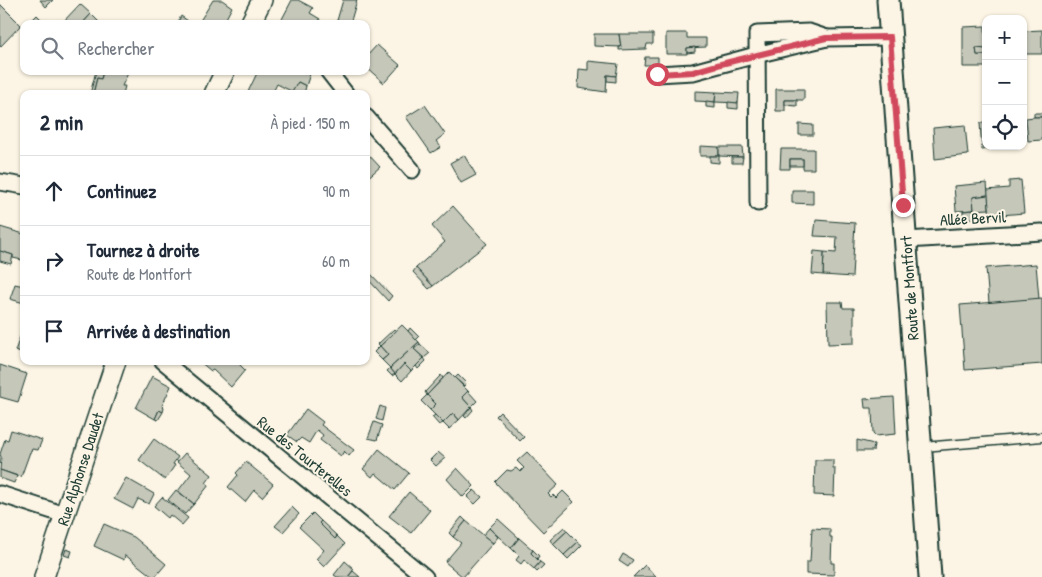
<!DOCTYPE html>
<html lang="fr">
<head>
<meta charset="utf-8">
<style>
	body { margin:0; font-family:"Patrick Hand",sans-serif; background:#f2f2f3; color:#1f2937 }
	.controls { position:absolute; right:15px; top:15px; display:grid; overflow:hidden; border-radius:10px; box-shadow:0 1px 4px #0004 }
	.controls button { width:45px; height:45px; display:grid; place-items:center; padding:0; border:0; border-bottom:1px solid #e0e1e3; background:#fff; color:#1f2937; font:25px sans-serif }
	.stop { position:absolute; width:15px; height:15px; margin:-11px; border:4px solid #d1495b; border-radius:50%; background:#fff }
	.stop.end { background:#d1495b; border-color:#fff; box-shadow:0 1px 5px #0008 }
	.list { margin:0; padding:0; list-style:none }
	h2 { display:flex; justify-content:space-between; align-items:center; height:65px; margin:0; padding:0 20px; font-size:21px }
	h2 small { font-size:16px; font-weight:400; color:#747a83 }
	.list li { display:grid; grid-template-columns:32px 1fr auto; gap:15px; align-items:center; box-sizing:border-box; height:70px; padding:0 20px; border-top:1px solid #e0e1e3 }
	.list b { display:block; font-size:19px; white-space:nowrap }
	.list p { margin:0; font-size:16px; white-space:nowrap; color:#747a83 }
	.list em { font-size:16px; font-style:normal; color:#747a83 }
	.icon { flex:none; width:28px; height:28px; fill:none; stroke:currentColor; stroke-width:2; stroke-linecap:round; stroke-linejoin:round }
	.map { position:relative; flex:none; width:1042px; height:577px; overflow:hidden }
	.search { position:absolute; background:#fff; box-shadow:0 1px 4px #0004; left:20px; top:20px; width:350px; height:55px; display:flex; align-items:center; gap:12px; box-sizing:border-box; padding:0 18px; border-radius:10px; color:#747a83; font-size:19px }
	.panel { position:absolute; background:#fff; box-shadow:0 1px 4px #0004; left:20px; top:90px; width:350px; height:275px; border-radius:10px }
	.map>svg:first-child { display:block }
	.building { fill:#c5c7b9; stroke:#1f3d34 }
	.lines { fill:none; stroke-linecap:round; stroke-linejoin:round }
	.service-casing { stroke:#1f3d34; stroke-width:11 }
	.minor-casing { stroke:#1f3d34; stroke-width:19 }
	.tertiary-casing { stroke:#1f3d34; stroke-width:22 }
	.secondary-casing { stroke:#1f3d34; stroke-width:25 }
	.service { stroke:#fcf5e5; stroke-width:8 }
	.minor { stroke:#fcf5e5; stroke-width:15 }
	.tertiary { stroke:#fcf5e5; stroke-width:19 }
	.secondary { stroke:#fcf5e5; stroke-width:21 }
	.route { stroke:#d1495b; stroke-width:6 }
	.labels { text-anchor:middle; stroke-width:4; stroke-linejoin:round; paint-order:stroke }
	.street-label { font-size:16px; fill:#1f3d34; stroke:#fcf5e5 }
</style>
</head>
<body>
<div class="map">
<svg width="1042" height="577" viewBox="0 0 1042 577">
	<rect width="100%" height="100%" fill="#fcf5e5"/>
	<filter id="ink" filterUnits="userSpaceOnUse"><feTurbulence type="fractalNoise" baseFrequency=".02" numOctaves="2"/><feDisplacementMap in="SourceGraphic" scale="10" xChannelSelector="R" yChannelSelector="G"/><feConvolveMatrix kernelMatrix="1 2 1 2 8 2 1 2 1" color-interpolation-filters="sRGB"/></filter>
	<g filter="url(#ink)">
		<g class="building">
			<path d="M40 0H53L46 7Z"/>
			<path d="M213 0H222L232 7 223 24H198Z"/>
			<path d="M292 0H298L313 8 310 13 320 19 318 24H286L281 21Z"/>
			<path d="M343 0H357L350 24H336Z"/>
			<path d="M80 4 91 14 82 24H61Z"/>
			<path d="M1 5 21 25 0 47V6Z"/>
			<path d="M91 14 99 22 82 24Z"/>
			<path d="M37 15 45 23 44 24H33L31 21Z"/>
			<path d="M181 16 188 21 187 24 178 22Z"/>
			<path d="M985 26 986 49 976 48 977 55H986V67H963V27Z"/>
			<path d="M1042 30V54H1023V31Z"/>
			<path d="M666 33H687V38H706V47L687 48V54H666Z"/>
			<path d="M594 34H619L621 47 594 46Z"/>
			<path d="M619 34H653V44H647L646 49 619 50V47H621Z"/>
			<path d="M377 45 400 65 384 83 366 67V57Z"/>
			<path d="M695 47V52L687 53V48Z"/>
			<path d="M976 48 986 49V55H977Z"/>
			<path d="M645 57H658V65H644Z"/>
			<path d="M588 61 618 64 616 76 607 75 606 92 578 88 579 69 588 70Z"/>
			<path d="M96 71 103 72 101 79 97 78 93 94H90Z"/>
			<path d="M101 71H129L122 86H125L123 94H93L97 78 101 79 103 72Z"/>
			<path d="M258 71H311L306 86 298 82 293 92 277 84 272 94H247Z"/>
			<path d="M607 75 616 76V82L607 81Z"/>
			<path d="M298 82 306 86 304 94H291Z"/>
			<path d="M776 89H804V100H785V111H776Z"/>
			<path d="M695 91 716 92 715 102 695 101Z"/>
			<path d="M716 92 739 93 738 103 715 102Z"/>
			<path d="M785 100H797V106L785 105Z"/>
			<path d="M706 101 715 102V108L706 107Z"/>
			<path d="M728 102 738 103V109L728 108Z"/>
			<path d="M425 105 445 134 436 141 441 147 431 153 406 117Z"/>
			<rect x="1034" y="113" width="8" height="4"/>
			<path d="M1034 117H1042V140L1028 141 1026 118Z"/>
			<path d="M980 123H986V146H998V148L982 150Z"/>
			<path d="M799 124 813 125V135H799Z"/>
			<path d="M965 125 968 155 935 159 933 128Z"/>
			<path d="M700 146 719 147V156H700Z"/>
			<path d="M719 147H742L743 157 719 156Z"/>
			<path d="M781 149H814V169H803V159H790V169H780Z"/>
			<path d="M366 152 380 167 366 179Z"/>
			<path d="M464 155 476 175 461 183 450 163Z"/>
			<path d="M710 156H719V163L710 162Z"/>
			<path d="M732 157H743L742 163H732Z"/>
			<rect x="790" y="159" width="13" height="7"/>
			<path d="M1021 180 1024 213 990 216 987 190 1009 188V181Z"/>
			<path d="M987 183 988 195 973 197 974 210 956 211 954 186Z"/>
			<path d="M792 190H813V204L792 203Z"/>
			<path d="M988 195 989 209 974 210 973 197Z"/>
			<path d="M453 206 487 244 433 286 416 268 445 242 432 226Z"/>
			<path d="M974 210V218L966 219 963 217V211Z"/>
			<path d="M816 220 855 223 852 277 823 275 824 252 836 253 837 237 814 236Z"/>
			<path d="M0 227 24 234V254L22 260 13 258V255L0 251Z"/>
			<path d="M0 251 13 255 11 264 0 261Z"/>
			<path d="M814 251 824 252 823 275 812 274Z"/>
			<path d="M1036 264 1039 299 989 303 986 268Z"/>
			<path d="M416 268 433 286 429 289 413 272Z"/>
			<path d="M366 269 392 296 388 301 366 277Z"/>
			<path d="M15 284 24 286V303L10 299Z"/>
			<path d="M1042 298V364L965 370 960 305Z"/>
			<path d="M827 302H842L843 308H854V343L828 344Z"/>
			<path d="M402 325 419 342 390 368 382 360 388 355 380 346Z"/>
			<path d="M24 326V354L15 351Z"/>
			<path d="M410 328 419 337 416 340 408 331Z"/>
			<path d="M394 329 396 331 380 346 378 344Z"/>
			<path d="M419 342 420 344 414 349 424 358 411 371 404 364 395 374 390 368Z"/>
			<path d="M420 344 430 353 424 358 414 349Z"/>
			<path d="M380 346 388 355 382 360 374 352Z"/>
			<path d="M424 358 426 361 418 369 416 366Z"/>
			<path d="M199 361H236L245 370 231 387 213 370 211 371Z"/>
			<path d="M404 364 411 371 402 381 395 374Z"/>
			<path d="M0 365 27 374 18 402 0 397Z"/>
			<path d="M390 368 395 374 392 376 387 371Z"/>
			<path d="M449 372 468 391 462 397 471 407 459 420 453 413 443 423 430 410 436 404 427 395Z"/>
			<path d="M441 375 443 378 427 395 425 392Z"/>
			<path d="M458 375 466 383 464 386 455 378Z"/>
			<path d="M152 376 171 386 162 406 164 408 163 412 159 410 155 419 136 408Z"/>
			<path d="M468 391 477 401 471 407 462 397Z"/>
			<path d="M427 395 436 404 430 410 421 401Z"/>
			<path d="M894 397 896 434 875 436 873 434 872 408H865L864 399Z"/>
			<path d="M380 406 385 408 382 421 376 419Z"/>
			<path d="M471 407 473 410 466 418 464 416Z"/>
			<path d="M306 409 323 422 321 425 354 450 349 456 344 451 341 456 320 440 323 435 317 430 309 443 301 438 297 442 287 435Z"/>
			<path d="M159 410 163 412 158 420 155 419Z"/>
			<path d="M500 412 524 437 520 441 496 416Z"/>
			<path d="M453 413 459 420 449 429 443 423Z"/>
			<path d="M435 415 443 423 439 425 432 417Z"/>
			<path d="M374 422 382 425 377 440 368 438Z"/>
			<path d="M11 430 42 440 38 450 32 449 31 452H30L21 477 0 470 1 457 0 454 5 439 8 440Z"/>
			<path d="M154 439 178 457 173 464 175 465 165 480 139 460Z"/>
			<path d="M857 440 874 444 873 451H857Z"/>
			<path d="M379 449 409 473 395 490 375 473 372 477 363 469Z"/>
			<path d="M438 452 445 458 436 466 430 460Z"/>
			<path d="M527 452 558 485 548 494 551 497 553 495 556 498 563 491 574 502 543 532 495 482 507 470 511 471 516 468 520 472 524 468 517 461Z"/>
			<path d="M185 453 212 475 206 483 209 485 194 504 178 491 191 474 177 462Z"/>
			<path d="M815 460H833V468H835L834 496 814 495Z"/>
			<path d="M246 462 273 484 262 497 254 490 245 502 228 487 238 475 236 473Z"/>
			<path d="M457 468 474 486 463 497 447 479Z"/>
			<path d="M0 470 17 476 14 483 0 478Z"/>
			<path d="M126 478 154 494 149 504 138 499 133 509 114 499Z"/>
			<path d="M176 490 194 504 185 514 168 500Z"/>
			<path d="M474 490 482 497 475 504 467 497Z"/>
			<path d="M409 492 430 510 411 533 389 516Z"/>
			<path d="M162 497 188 518 182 525 170 515 168 518 154 506Z"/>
			<path d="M292 507 299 514 283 532 275 526Z"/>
			<path d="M313 513 321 521 319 523 335 539 337 536 345 544 324 567 316 559 324 550 299 527Z"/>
			<path d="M462 517 466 521 453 537 449 533Z"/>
			<path d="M498 519 519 538 511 548 489 528Z"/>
			<path d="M321 521 337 536 335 539 319 523Z"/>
			<path d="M466 521 493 543 463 577 445 562 461 543 453 537Z"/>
			<path d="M104 524 134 537 166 564 155 577H153L125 555 124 560 94 546Z"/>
			<path d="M564 527 567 531 553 544 550 540Z"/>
			<path d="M489 528 498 537 493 543 483 535Z"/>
			<path d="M812 528 830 529V537H832L831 563H834V575L806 574V562H810Z"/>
			<path d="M567 531 578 542 564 555 553 544Z"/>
			<path d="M519 538 533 550 531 553 540 562 534 569 524 560 521 564 516 560 519 556 511 548Z"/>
			<path d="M578 542 582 545 568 559 564 555Z"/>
			<path d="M66 549 72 551 70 557 64 555Z"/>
			<path d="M533 550 539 556 537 559 531 553Z"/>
			<path d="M623 554 633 560 628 567 619 561Z"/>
			<path d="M345 561 354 569 348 577H337L334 575Z"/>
			<path d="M540 562 544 565 537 572 534 569Z"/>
			<path d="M645 565 656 577H633Z"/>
			<path d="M353 571 360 577H348Z"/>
		</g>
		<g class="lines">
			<g class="service-casing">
				<path id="service" d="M923 447 1042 437"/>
			</g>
			<g class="minor-casing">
				<g id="minor">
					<path d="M328 71 346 94"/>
					<path d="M657 74 693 72 756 55 827 38 890 37"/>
					<path d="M366 117 412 170"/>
					<path d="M0 182 24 186"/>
					<path d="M758 203 757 34 809 32 827 38"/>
					<path d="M906 240 1042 232"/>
					<path d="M163 361 425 577"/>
					<path d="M0 494 65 515"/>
				</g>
			</g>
			<g class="tertiary-casing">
				<g id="tertiary">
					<path d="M250 24 262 0"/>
					<path d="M214 94 225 71"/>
					<path d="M44 577 116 361"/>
				</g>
			</g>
			<g class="secondary-casing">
				<path id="secondary" d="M888 0 930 577"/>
			</g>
			<use href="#service" class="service"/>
			<use href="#minor" class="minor"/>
			<use href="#tertiary" class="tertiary"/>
			<use href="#secondary" class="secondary"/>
		</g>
	</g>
	<g class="lines" filter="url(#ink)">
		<path class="route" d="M657 74 693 72 721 64 826 38 890 37 903 205"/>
	</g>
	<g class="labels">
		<g class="street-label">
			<text transform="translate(973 218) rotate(-3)" y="6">Allée Bervil</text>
			<text transform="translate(909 288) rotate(-94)" y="6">Route de Montfort</text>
			<text transform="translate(305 456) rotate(39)" y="6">Rue des Tourterelles</text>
			<text transform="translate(80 469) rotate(-72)" y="6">Rue Alphonse Daudet</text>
		</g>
	</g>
</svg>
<div class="controls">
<button>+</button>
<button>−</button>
<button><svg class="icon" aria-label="locate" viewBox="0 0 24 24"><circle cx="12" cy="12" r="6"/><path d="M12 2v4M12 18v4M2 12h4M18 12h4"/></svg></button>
</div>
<div class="stop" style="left:657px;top:74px"></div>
<div class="stop end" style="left:903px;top:205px"></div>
<div class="search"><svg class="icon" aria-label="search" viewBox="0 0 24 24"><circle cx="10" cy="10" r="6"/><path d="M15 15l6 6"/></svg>Rechercher</div>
<section class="panel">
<h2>2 min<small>À pied · 150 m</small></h2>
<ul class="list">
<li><svg class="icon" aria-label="ahead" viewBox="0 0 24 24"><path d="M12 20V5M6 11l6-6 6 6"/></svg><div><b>Continuez</b></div><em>90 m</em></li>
<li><svg class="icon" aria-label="right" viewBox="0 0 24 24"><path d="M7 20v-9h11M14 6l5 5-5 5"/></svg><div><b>Tournez à droite</b><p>Route de Montfort</p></div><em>60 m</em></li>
<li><svg class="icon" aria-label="arrive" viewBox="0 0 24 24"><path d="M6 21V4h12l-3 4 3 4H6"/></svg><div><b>Arrivée à destination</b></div></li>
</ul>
</section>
</div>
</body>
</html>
